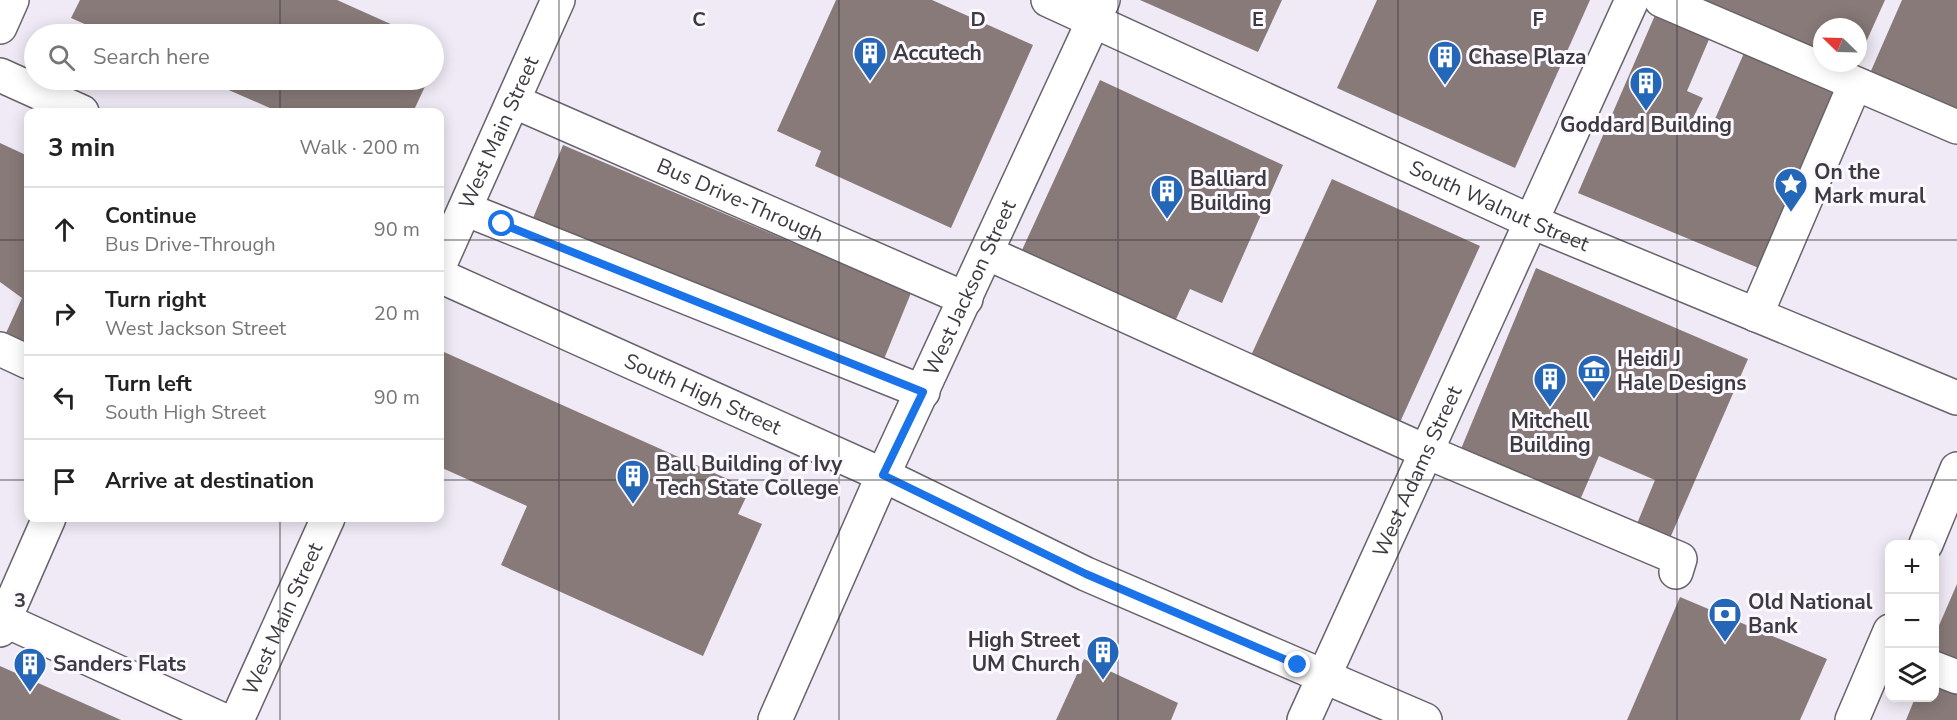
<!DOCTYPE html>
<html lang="en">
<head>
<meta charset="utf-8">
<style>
	body { margin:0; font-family:"Nunito Sans",sans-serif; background:#f6f6f6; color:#222 }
	.controls { position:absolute; right:18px; bottom:18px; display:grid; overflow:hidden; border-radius:12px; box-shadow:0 3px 15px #0003 }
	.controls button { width:54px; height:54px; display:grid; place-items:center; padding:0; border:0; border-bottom:2px solid #e0e0e0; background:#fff; color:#222; font:30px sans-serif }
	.compass { position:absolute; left:1813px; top:18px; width:54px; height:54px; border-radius:50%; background:#fff; box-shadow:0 3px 15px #0003; rotate:293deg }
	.stop { position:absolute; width:18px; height:18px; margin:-14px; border:4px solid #1a73e8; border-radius:50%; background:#fff }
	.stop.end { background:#1a73e8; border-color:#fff; box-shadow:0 2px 6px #0008 }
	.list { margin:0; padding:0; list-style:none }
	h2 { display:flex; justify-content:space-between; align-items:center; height:78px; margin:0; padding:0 24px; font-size:26px }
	h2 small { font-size:20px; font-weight:400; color:#767676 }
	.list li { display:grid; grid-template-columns:39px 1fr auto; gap:18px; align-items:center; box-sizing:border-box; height:84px; padding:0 24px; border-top:2px solid #e0e0e0 }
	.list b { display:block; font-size:22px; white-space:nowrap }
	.list p { margin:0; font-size:20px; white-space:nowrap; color:#767676 }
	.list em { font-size:20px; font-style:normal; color:#767676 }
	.icon { flex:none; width:33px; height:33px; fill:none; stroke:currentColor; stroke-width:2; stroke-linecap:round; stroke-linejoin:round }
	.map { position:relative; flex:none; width:1957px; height:720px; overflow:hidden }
	.search { position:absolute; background:#fff; box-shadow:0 3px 15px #0003; left:24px; top:24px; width:420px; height:66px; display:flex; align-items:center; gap:15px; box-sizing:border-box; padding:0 21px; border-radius:33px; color:#767676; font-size:22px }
	.panel { position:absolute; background:#fff; box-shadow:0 3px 15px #0003; left:24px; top:108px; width:420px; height:414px; border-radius:12px }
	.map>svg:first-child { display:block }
	.building { fill:#877a79 }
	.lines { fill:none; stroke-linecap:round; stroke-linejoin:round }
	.minor-casing { stroke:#67626b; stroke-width:36 }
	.major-casing { stroke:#67626b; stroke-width:36 }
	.minor { stroke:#fff; stroke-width:33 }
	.major { stroke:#fff; stroke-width:33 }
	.route { stroke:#1a73e8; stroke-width:8 }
	.grid { fill:none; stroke:#3e3b40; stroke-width:1.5; stroke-opacity:0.55 }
	.labels { text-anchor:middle; stroke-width:6; stroke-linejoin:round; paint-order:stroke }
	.poi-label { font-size:21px; font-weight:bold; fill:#3e3b40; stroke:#fbf8ff; text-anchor:start }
	.street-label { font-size:21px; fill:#3e3b40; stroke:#fbf8ff }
	.grid-label { font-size:20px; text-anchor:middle; font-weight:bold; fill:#3e3b40; stroke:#fbf8ff; stroke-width:6; stroke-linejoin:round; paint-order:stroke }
</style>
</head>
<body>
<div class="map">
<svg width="1957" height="720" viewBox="0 0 1957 720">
	<rect width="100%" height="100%" fill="#efeaf5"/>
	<g class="building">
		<path d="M80 0H337L413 34H107L71 18Z"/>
		<path d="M836 0H932L1033 45 951 228 815 166 821 151 777 131Z"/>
		<path d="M1140 0H1282L1258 52Z"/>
		<path d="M1377 0H1590L1515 168 1337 88Z"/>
		<path d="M1683 0H1885L1858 60V27H1822V60Z"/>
		<path d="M1902 0H1957V118L1867 80Z"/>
		<path d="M1659 6 1713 30 1687 91 1703 98 1692 120 1711 128 1748 44 1846 87 1766 271 1578 193Z"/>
		<path d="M434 44 442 48 434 67Z"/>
		<path d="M206 80H428L413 112H279Z"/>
		<path d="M1100 80 1283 165 1222 303 1190 289 1171 330 1017 261Z"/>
		<path d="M0 143 28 156V357L1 344 22 298 0 282Z"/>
		<path d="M563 145 911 293 882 364 531 223Z"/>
		<path d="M1332 179 1480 246 1396 431 1248 362Z"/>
		<path d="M1536 268 1748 359 1667 545 1634 531 1655 480 1599 456 1580 500 1456 461Z"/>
		<path d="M444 352 750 489 738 514 762 524 703 656 501 565 527 506 440 467V363Z"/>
		<path d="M1957 584V659L1934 650V637Z"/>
		<path d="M1680 597 1827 659 1800 720H1627Z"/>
		<path d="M1084 659 1178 703 1171 720H1056Z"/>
		<path d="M0 666 121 720H0Z"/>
		<path d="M1934 683 1957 693V720H1906L1915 698H1934Z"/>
	</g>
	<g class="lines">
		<g class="minor-casing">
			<g id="minor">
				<path id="s1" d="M1048 0 1532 222 1957 398"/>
				<path d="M1661 0 1957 127"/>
				<path d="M0 27 12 0"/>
				<path id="s2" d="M513 101 966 299"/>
				<path d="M465 209 923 392"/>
				<path d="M987 253 1427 452 1680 559 1676 572"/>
				<path d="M1756 315 1855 84"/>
				<path d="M0 349 28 362"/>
				<path d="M0 618 223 720"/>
				<path d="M0 630 49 518"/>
				<path d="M1934 668 1957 677"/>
				<path id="s3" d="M1304 720 1632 0"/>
			</g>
		</g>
		<g class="major-casing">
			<g id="major">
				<path d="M0 75 82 112"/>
				<path id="s4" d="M440 264 558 0"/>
				<path id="s5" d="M440 276 883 475 1086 574 1425 720"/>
				<path d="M1926 544 1957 469"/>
				<path id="s6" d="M237 720 328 518"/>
				<path id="s7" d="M775 720 883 475 1103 0"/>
				<path d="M1852 720 1890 631"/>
			</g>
		</g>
		<use href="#minor" class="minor"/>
		<use href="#major" class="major"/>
	</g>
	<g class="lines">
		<path class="route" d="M502 224 923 392 883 475 1086 574 1298 665"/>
	</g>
	<path class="grid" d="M280 0V34M559 0V720M839 0V720M1118 0V720M1398 0V720M1677 0V720M280 80V112M0 240H28M440 240H1957M0 480H28M440 480H1957M280 518V720"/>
	<defs>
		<g id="building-pin" transform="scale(1.725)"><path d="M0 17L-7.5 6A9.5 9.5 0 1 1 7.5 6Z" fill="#2467b8" stroke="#fbf8ff"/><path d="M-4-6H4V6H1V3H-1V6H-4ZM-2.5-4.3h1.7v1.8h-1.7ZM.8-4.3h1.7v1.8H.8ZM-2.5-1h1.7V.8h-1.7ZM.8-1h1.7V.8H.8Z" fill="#fff"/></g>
		<g id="sight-pin" transform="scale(1.725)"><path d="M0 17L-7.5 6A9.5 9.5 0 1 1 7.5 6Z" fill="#2467b8" stroke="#fbf8ff"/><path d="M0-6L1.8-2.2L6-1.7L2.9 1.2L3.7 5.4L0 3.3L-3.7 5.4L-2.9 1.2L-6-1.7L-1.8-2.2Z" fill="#fff"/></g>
		<g id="museum-pin" transform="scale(1.725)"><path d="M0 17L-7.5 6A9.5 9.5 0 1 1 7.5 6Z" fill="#2467b8" stroke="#fbf8ff"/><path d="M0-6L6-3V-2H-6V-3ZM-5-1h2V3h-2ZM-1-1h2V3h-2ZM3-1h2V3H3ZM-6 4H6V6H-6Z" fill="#fff"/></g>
		<g id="bank-pin" transform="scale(1.725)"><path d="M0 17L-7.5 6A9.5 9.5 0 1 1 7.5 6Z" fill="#2467b8" stroke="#fbf8ff"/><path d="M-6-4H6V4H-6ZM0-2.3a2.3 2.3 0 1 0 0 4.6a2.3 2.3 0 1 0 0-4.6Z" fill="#fff"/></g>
	</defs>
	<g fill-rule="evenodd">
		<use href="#building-pin" x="870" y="53"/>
		<use href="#building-pin" x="1445" y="57"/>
		<use href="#building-pin" x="1646" y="83"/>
		<use href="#sight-pin" x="1791" y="184"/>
		<use href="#building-pin" x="1167" y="191"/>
		<use href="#museum-pin" x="1594" y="371"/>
		<use href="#building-pin" x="1550" y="379"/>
		<use href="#building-pin" x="633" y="476"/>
		<use href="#bank-pin" x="1725" y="614"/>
		<use href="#building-pin" x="1103" y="652"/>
		<use href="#building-pin" x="30" y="664"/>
	</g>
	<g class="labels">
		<g class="poi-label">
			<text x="893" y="60">Accutech</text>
			<text x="1468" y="64">Chase Plaza</text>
			<text x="1646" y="132" text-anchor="middle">Goddard Building</text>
			<text x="1814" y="179">On the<tspan x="1814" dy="24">Mark mural</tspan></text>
			<text x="1190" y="186">Balliard<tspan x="1190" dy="24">Building</tspan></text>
			<text x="1617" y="366">Heidi J<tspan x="1617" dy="24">Hale Designs</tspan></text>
			<text x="1550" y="428" text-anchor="middle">Mitchell<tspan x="1550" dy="24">Building</tspan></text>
			<text x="656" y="471">Ball Building of Ivy<tspan x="656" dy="24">Tech State College</tspan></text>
			<text x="1748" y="609">Old National<tspan x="1748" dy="24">Bank</tspan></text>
			<text x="1080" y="647" text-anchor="end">High Street<tspan x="1080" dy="24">UM Church</tspan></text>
			<text x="53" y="671">Sanders Flats</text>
		</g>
		<g class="street-label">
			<text dy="7" stroke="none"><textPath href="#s4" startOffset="144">West Main Street</textPath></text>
			<text dy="7" stroke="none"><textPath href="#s2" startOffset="248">Bus Drive-Through</textPath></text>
			<text dy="7" stroke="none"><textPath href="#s1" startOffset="496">South Walnut Street</textPath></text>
			<text dy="7" stroke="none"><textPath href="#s7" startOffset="474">West Jackson Street</textPath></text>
			<text dy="7" stroke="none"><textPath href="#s5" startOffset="288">South High Street</textPath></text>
			<text dy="7" stroke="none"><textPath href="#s3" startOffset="273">West Adams Street</textPath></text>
			<text dy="7" stroke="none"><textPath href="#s6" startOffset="111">West Main Street</textPath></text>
		</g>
	</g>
	<g class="grid-label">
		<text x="699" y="26">C</text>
		<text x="978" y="26">D</text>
		<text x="1258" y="26">E</text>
		<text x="1538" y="26">F</text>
		<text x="20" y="607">3</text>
	</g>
</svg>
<div class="controls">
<button>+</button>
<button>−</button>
<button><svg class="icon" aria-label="layers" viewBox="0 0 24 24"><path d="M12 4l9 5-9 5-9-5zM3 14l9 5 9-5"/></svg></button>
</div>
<svg class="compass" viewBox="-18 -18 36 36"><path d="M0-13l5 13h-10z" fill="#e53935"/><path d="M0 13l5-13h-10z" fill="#767676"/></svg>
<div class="stop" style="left:502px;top:224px"></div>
<div class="stop end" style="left:1298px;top:665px"></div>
<div class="search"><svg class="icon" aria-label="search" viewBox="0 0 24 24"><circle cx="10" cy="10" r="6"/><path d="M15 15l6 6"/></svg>Search here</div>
<section class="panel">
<h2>3 min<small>Walk · 200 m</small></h2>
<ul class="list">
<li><svg class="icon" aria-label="ahead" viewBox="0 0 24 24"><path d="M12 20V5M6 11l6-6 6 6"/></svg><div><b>Continue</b><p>Bus Drive-Through</p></div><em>90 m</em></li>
<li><svg class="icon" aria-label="right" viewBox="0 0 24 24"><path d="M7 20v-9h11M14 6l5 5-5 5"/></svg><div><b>Turn right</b><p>West Jackson Street</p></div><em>20 m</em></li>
<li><svg class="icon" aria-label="left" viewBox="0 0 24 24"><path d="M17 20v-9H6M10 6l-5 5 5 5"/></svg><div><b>Turn left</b><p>South High Street</p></div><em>90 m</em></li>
<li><svg class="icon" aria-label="arrive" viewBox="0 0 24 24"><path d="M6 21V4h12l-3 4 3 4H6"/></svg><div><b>Arrive at destination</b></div></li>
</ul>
</section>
</div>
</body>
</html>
